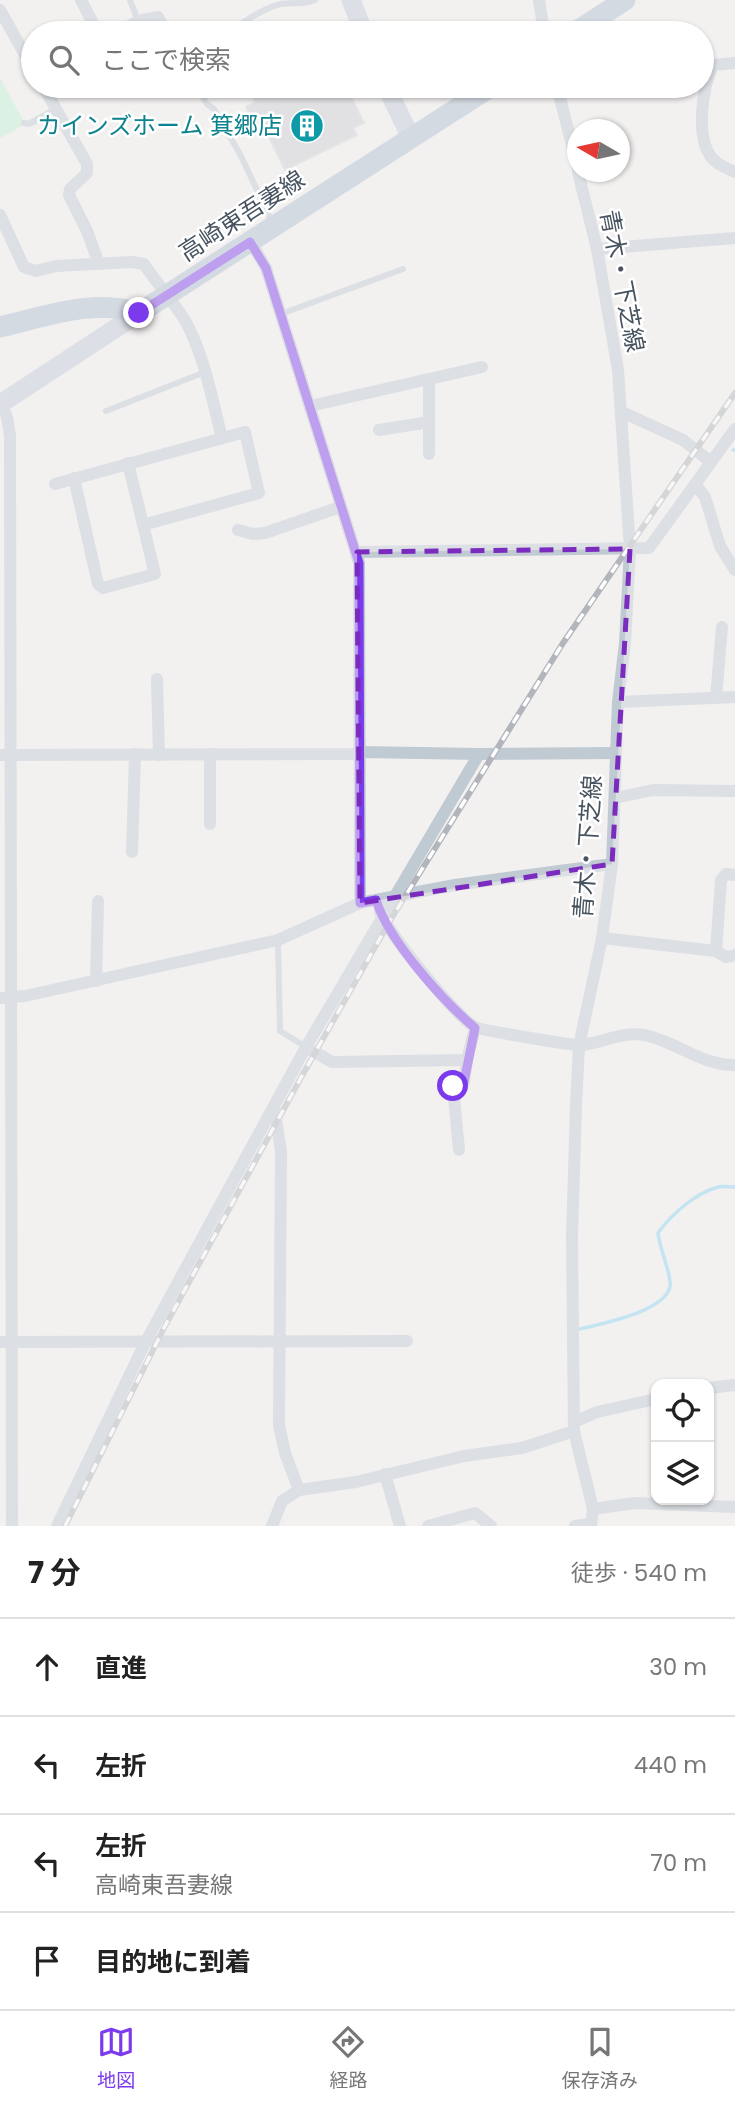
<!DOCTYPE html>
<html lang="ja">
<head>
<meta charset="utf-8">
<style>
	body { margin:0; font-family:Poppins,"Noto Sans JP",sans-serif; background:#f6f6f6; color:#222 }
	.controls { position:absolute; right:21px; bottom:21px; display:grid; overflow:hidden; border-radius:14px; box-shadow:0 2px 5px #0004 }
	.controls button { width:63px; height:63px; display:grid; place-items:center; padding:0; border:0; border-bottom:2px solid #e0e0e0; background:#fff; color:#222; font:35px sans-serif }
	.compass { position:absolute; left:567px; top:119px; width:63px; height:63px; border-radius:50%; background:#fff; box-shadow:0 2px 5px #0004; rotate:279deg }
	.stop { position:absolute; width:21px; height:21px; margin:-16px; border:5px solid #7c3aed; border-radius:50%; background:#fff }
	.stop.end { background:#7c3aed; border-color:#fff; box-shadow:0 2px 7px #0008 }
	.list { margin:0; padding:0; list-style:none }
	h2 { display:flex; justify-content:space-between; align-items:center; height:91px; margin:0; padding:0 28px; font-size:30px }
	h2 small { font-size:23px; font-weight:400; color:#767676 }
	.list li { display:grid; grid-template-columns:46px 1fr auto; gap:21px; align-items:center; box-sizing:border-box; height:98px; padding:0 28px; border-top:2px solid #e0e0e0 }
	.list b { display:block; font-size:26px; white-space:nowrap }
	.list p { margin:0; font-size:23px; white-space:nowrap; color:#767676 }
	.list em { font-size:23px; font-style:normal; color:#767676 }
	.icon { flex:none; width:38px; height:38px; fill:none; stroke:currentColor; stroke-width:2; stroke-linecap:round; stroke-linejoin:round }
	.map { position:relative; flex:none; width:735px; height:1526px; overflow:hidden }
	.search { position:absolute; background:#fff; box-shadow:0 2px 5px #0004; left:21px; right:21px; top:21px; height:77px; display:flex; align-items:center; gap:18px; box-sizing:border-box; padding:0 24px; border-radius:38px; color:#767676; font-size:26px }
	.sheet { height:483px; background:#fff }
	nav { display:flex; justify-content:space-around; align-items:center; box-sizing:border-box; height:98px; border-top:2px solid #e0e0e0; background:#fff; font-size:19px; color:#767676 }
	nav a { display:grid; justify-items:center; gap:4px }
	nav .on { color:#7c3aed }
	.map>svg:first-child { display:block }
	.green { fill:#bdf1d4 }
	.lines { fill:none; stroke-linecap:round; stroke-linejoin:round }
	.stream { stroke:#89d6f0; stroke-width:3.5 }
	.building { fill:#cccfd5; stroke:#d4d6dc; stroke-width:2 }
	.lane { stroke:#c0cad2; stroke-width:6 }
	.street { stroke:#c0cad2; stroke-width:12 }
	.secondary { stroke:#c2ccda; stroke-width:19 }
	.primary { stroke:#afbed0; stroke-width:21 }
	.rail-casing { stroke:#b2b5bb; stroke-width:6 }
	.rail { stroke:#fff; stroke-width:3.5; stroke-dasharray:10; stroke-linecap:butt }
	.route { stroke:#7c3aed; stroke-width:9 }
	.marked { fill:none; stroke:#7b2cbf; stroke-width:5; stroke-dasharray:14 9; stroke-linejoin:round }
	.labels { text-anchor:middle; stroke-width:5; stroke-linejoin:round; paint-order:stroke }
	.culture-label { font-size:24px; fill:#0d838f; stroke:#fff; text-anchor:end }
	.street-label { font-size:24px; fill:#47535f; stroke:#fff }
</style>
</head>
<body>
<div class="map">
<svg width="735" height="1526" viewBox="0 0 735 1526">
	<rect width="100%" height="100%" fill="#f3f0f0"/>
	<path class="green" d="M0 78 23 120 27 121 49 109 52 115 31 127 24 125 0 138Z"/>
	<g class="lines">
		<g class="stream">
			<path d="M733 450H735"/>
			<path d="M580 1329C600 1324 675 1310 670 1281 668 1265 660 1250 658 1233 671 1215 695 1193 718 1187 723 1186 730 1187 735 1187"/>
		</g>
	</g>
	<path class="building" d="M247 86H346L364 123 353 128 357 135 285 170 269 137H260L246 107 255 102Z"/>
	<g class="lines">
		<g class="lane">
			<path d="M130 0 138 21"/>
			<path d="M230 33C240 23 266 7 281 4 292 2 304 5 315 0"/>
			<path d="M196 86 207 104 214 109 241 156 272 222"/>
			<path d="M24 123 29 124 56 109"/>
			<path d="M281 314 403 269"/>
			<path d="M106 411 205 372"/>
			<path d="M278 940 280 1031 306 1047"/>
		</g>
		<g class="street">
			<path d="M81 0 98 33"/>
			<path d="M539 0 544 33"/>
			<path d="M0 10 33 69"/>
			<path d="M118 33 138 21 158 17 166 33"/>
			<path d="M735 63 713 65C702 87 694 143 715 161 720 166 729 169 735 172"/>
			<path d="M43 86 87 164V173L70 189 69 195 87 231 99 264"/>
			<path d="M557 86 578 169"/>
			<path d="M578 172 597 249 618 370 630 549 625 643 618 702 612 864 602 938 579 1046 576 1105 572 1236 574 1431 593 1509 591 1526"/>
			<path d="M0 215 24 267 36 271 56 266 132 262 144 264C157 284 174 302 186 322 205 358 212 399 222 438"/>
			<path d="M251 242 266 268 359 563 360 903"/>
			<path d="M597 249 735 238"/>
			<path d="M1 403 7 417 10 436 12 1526"/>
			<path d="M310 406 482 367"/>
			<path d="M622 412 683 440 711 462"/>
			<path d="M379 430 429 422"/>
			<path d="M429 454V379"/>
			<path d="M74 478 98 584 103 588 155 574 128 463"/>
			<path d="M55 484 245 432 259 493 143 525"/>
			<path d="M695 484 705 497 720 546 735 570"/>
			<path d="M238 530 253 534 265 533 340 507"/>
			<path d="M357 552 649 548 735 429"/>
			<path d="M157 679 159 755"/>
			<path d="M716 698 722 627"/>
			<path d="M618 702 735 697"/>
			<path d="M210 754V824"/>
			<path d="M0 755 353 754 361 752 479 754 616 753"/>
			<path d="M615 798 653 790 735 791"/>
			<path d="M132 852 135 754"/>
			<path d="M380 912C386 930 458 1019 475 1027 481 1030 574 1046 581 1045 603 1043 621 1031 644 1035 676 1041 702 1066 735 1065"/>
			<path d="M602 938 716 951 726 957 735 955"/>
			<path d="M716 951 721 880 726 874 735 875"/>
			<path d="M96 981 98 901"/>
			<path d="M0 998 25 996 278 940 360 903 455 885 612 864"/>
			<path d="M306 1047 332 1062 467 1060 475 1028"/>
			<path d="M274 1107 281 1151 279 1425 285 1453 299 1490"/>
			<path d="M459 1150 453 1086 464 1082 467 1060"/>
			<path d="M0 1342 407 1341"/>
			<path d="M709 1388 735 1385"/>
			<path d="M574 1422 597 1412 656 1399"/>
			<path d="M385 1474 400 1526"/>
			<path d="M593 1509 635 1503 735 1507"/>
			<path d="M57 1526 145 1343 306 1047 479 754"/>
			<path d="M272 1526 282 1501 299 1490 356 1482 464 1456 522 1448 574 1431"/>
			<path d="M428 1526 475 1513 491 1526"/>
			<path d="M575 1526 591 1524"/>
		</g>
		<g class="secondary">
			<path d="M351 0 364 33"/>
			<path d="M386 86 411 138"/>
			<path d="M0 404 139 313"/>
		</g>
		<g class="primary">
			<path d="M574 33 625 0"/>
			<path d="M0 327C44 317 94 298 139 313L492 86"/>
		</g>
		<g class="rail-casing">
			<path id="rail" d="M65 1526 166 1324 303 1074 391 919 563 643 735 393"/>
		</g>
		<use href="#rail" class="rail"/>
	</g>
	<g class="lines">
		<path class="route" d="M139 313 250 242 266 268 359 563 360 903 376 900C389 941 442 1000 475 1028L464 1082 453 1086"/>
	</g>
	<path d="M0 0H735V1526H0ZM630 549 612 864 360 903 357 552Z" fill="#f3f0f0" fill-opacity=".55" fill-rule="evenodd"/>
	<path class="marked" d="M630 549 612 864 360 903 357 552Z"/>
	<defs>
		<g id="building-disc" transform="scale(1.75)"><circle r="9.5" fill="#0f9aa8" stroke="#fff"/><path d="M-4-6H4V6H1V3H-1V6H-4ZM-2.5-4.3h1.7v1.8h-1.7ZM.8-4.3h1.7v1.8H.8ZM-2.5-1h1.7V.8h-1.7ZM.8-1h1.7V.8H.8Z" fill="#fff"/></g>
	</defs>
	<g fill-rule="evenodd">
		<use href="#building-disc" x="307" y="126"/>
	</g>
	<g class="labels">
		<g class="culture-label">
			<text x="282" y="134">カインズホーム 箕郷店</text>
		</g>
		<g class="street-label">
			<text transform="translate(242 216) rotate(-33)" y="8">高崎東吾妻線</text>
			<text transform="translate(622 281) rotate(79)" y="8">青木・下芝線</text>
			<text transform="translate(588 847) rotate(-86)" y="8">青木・下芝線</text>
		</g>
	</g>
</svg>
<div class="controls">
<button><svg class="icon" aria-label="locate" viewBox="0 0 24 24"><circle cx="12" cy="12" r="6"/><path d="M12 2v4M12 18v4M2 12h4M18 12h4"/></svg></button>
<button><svg class="icon" aria-label="layers" viewBox="0 0 24 24"><path d="M12 4l9 5-9 5-9-5zM3 14l9 5 9-5"/></svg></button>
</div>
<svg class="compass" viewBox="-18 -18 36 36"><path d="M0-13l5 13h-10z" fill="#e53935"/><path d="M0 13l5-13h-10z" fill="#767676"/></svg>
<div class="stop" style="left:453px;top:1086px"></div>
<div class="stop end" style="left:139px;top:313px"></div>
<div class="search"><svg class="icon" aria-label="search" viewBox="0 0 24 24"><circle cx="10" cy="10" r="6"/><path d="M15 15l6 6"/></svg>ここで検索</div>
</div>
<section class="sheet">
<h2>7 分<small>徒歩 · 540 m</small></h2>
<ul class="list">
<li><svg class="icon" aria-label="ahead" viewBox="0 0 24 24"><path d="M12 20V5M6 11l6-6 6 6"/></svg><div><b>直進</b></div><em>30 m</em></li>
<li><svg class="icon" aria-label="left" viewBox="0 0 24 24"><path d="M17 20v-9H6M10 6l-5 5 5 5"/></svg><div><b>左折</b></div><em>440 m</em></li>
<li><svg class="icon" aria-label="left" viewBox="0 0 24 24"><path d="M17 20v-9H6M10 6l-5 5 5 5"/></svg><div><b>左折</b><p>高崎東吾妻線</p></div><em>70 m</em></li>
<li><svg class="icon" aria-label="arrive" viewBox="0 0 24 24"><path d="M6 21V4h12l-3 4 3 4H6"/></svg><div><b>目的地に到着</b></div></li>
</ul>
</section>
<nav>
<a class="on"><svg class="icon" aria-label="map" viewBox="0 0 24 24"><path d="M3 6l6-2 6 2 6-2v14l-6 2-6-2-6 2zM9 4v14M15 6v14"/></svg>地図</a>
<a><svg class="icon" aria-label="directions" viewBox="0 0 24 24"><path d="M12 3l9 9-9 9-9-9zM9 14v-3h6M13 9l2 2-2 2"/></svg>経路</a>
<a><svg class="icon" aria-label="saved" viewBox="0 0 24 24"><path d="M7 4h10v16l-5-4-5 4z"/></svg>保存済み</a>
</nav>
</body>
</html>
